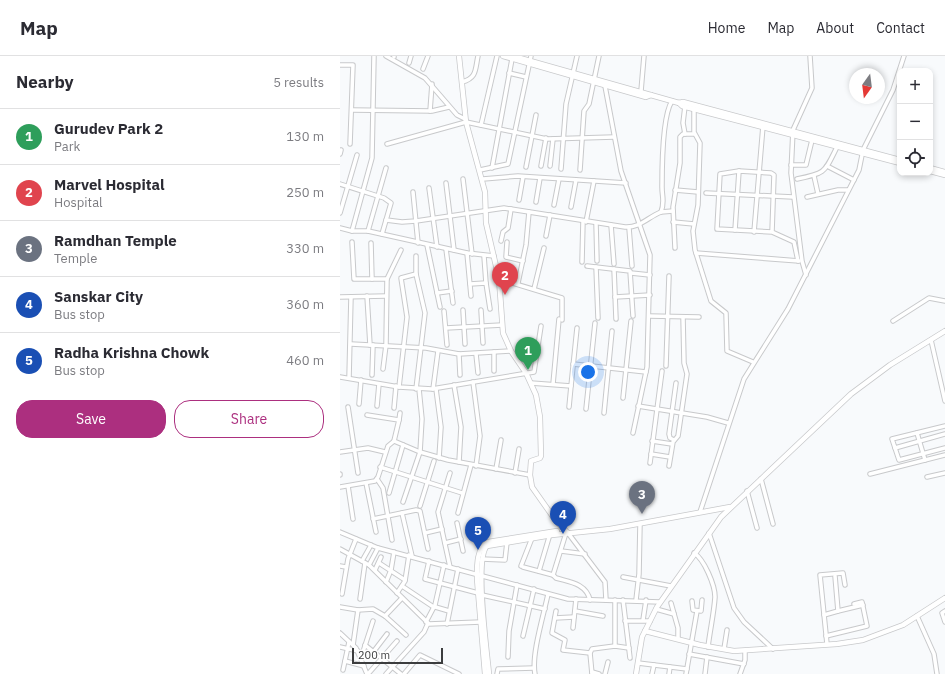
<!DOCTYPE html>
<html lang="en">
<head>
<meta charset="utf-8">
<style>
	body { margin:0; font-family:"IBM Plex Sans",sans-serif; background:#f2f2f3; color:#2b2b33 }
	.controls { position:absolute; right:12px; top:12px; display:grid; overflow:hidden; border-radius:8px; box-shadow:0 2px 6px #0003 }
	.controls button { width:36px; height:36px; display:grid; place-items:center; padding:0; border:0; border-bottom:1px solid #e1e1e2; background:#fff; color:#2b2b33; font:20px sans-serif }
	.compass { position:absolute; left:509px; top:12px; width:36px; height:36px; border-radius:50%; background:#fff; box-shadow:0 2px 6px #0003; rotate:194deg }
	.scale { position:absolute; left:12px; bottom:10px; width:91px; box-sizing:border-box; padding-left:4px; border:2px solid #3c3d3e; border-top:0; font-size:11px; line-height:14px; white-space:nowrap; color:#3c3d3e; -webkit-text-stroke:3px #fff; paint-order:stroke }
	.you { position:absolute; left:248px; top:316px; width:14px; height:14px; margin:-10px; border:3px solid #fff; border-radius:50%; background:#1a73e8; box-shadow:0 0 0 6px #1a73e833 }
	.badge { display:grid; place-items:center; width:26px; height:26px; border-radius:50%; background:#ac2f7f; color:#fff; font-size:13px; font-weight:700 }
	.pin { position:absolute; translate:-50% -33px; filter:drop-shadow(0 1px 2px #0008) }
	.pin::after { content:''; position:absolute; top:21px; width:14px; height:12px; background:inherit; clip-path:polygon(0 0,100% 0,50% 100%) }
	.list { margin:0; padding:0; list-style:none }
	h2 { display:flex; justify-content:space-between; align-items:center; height:52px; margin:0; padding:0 16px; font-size:17px }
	h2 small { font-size:13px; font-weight:400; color:#7c7c81 }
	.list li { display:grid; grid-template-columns:26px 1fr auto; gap:12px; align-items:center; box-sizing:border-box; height:56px; padding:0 16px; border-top:1px solid #e1e1e2 }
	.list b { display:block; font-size:15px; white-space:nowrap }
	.list p { margin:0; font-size:13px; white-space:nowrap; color:#7c7c81 }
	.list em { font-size:13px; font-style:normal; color:#7c7c81 }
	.actions { display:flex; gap:8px; padding:12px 16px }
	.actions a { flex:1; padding:9px 0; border:1px solid #ac2f7f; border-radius:16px; text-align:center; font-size:14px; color:#ac2f7f }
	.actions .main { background:#ac2f7f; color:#fff }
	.icon { flex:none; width:22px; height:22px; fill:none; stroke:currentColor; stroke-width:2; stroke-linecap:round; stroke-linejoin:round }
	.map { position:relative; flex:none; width:605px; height:618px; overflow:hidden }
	header { display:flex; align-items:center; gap:24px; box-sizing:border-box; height:56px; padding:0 20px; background:#fff; border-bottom:1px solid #e1e1e2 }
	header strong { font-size:19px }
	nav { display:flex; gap:22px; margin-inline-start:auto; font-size:14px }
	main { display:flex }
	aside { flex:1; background:#fff }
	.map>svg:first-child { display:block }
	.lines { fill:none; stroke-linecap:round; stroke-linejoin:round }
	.street-casing { stroke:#c8c9cb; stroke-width:5.5 }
	.secondary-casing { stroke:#c8c9cb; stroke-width:6 }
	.street { stroke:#fff; stroke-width:3.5 }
	.secondary { stroke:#fff; stroke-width:4.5 }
</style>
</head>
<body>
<header>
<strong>Map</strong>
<nav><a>Home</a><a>Map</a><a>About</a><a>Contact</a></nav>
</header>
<main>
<aside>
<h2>Nearby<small>5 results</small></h2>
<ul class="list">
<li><span class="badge" style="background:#2e9e5b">1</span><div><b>Gurudev Park 2</b><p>Park</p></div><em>130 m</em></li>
<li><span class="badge" style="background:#e0444e">2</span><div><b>Marvel Hospital</b><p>Hospital</p></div><em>250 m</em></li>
<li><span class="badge" style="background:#6b7280">3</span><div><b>Ramdhan Temple</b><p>Temple</p></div><em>330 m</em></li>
<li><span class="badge" style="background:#1a4fb4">4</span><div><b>Sanskar City</b><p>Bus stop</p></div><em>360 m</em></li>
<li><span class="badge" style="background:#1a4fb4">5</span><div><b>Radha Krishna Chowk</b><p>Bus stop</p></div><em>460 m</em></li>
</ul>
<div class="actions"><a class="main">Save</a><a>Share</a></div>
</aside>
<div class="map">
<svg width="605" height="618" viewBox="0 0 605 618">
	<rect width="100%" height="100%" fill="#f8fafc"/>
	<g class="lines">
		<g class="street-casing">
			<g id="street">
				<path d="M46 0 85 22 117 59 125 63"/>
				<path d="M54 1V0"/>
				<path d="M69 7 71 0"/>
				<path d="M0 9H13L10 88"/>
				<path d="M83 13 88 0"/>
				<path d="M169 17 186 21"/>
				<path d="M122 26C137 22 135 14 138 0"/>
				<path d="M265 30 281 115 310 199 307 311 293 377"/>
				<path d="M301 35 304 0"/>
				<path d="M345 50 343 67 345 78"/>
				<path d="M354 53V76L360 87 358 149 353 175 355 194 371 245 386 257 387 295 413 306"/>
				<path d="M12 54 92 55 109 51"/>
				<path d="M90 55 92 28"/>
				<path d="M141 69 157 0"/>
				<path d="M47 88 126 66 207 83 274 81"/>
				<path d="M0 98 1 94"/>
				<path d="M451 109H466L472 84"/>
				<path d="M201 110 206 82"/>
				<path d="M210 110 213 83"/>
				<path d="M487 110 514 124"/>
				<path d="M186 111 196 59"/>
				<path d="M152 112 172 3"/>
				<path d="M221 113 226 48 237 0"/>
				<path d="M140 114 168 108 191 0"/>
				<path d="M240 114 244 55 249 48 259 0"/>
				<path d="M474 120 478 138"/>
				<path d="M123 123 132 198"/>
				<path d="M143 123 178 120 286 127"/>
				<path d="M457 123C486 117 484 117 497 91"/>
				<path d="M106 127 114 194"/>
				<path d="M0 128 44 142 51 147 42 178"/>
				<path d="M89 132 97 191"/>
				<path d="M335 134 358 136"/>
				<path d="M73 136 78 187"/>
				<path d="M366 137 453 141"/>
				<path d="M467 141 498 134H508"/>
				<path d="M179 144 183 121"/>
				<path d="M196 146 200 122"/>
				<path d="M214 149 219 123"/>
				<path d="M231 151 236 124"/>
				<path d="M321 156 333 155"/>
				<path d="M0 157 17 99"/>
				<path d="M46 164 62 166 76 165 164 152 285 171C300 172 308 161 321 156 325 146 322 141 322 131 322 111 322 60 332 45"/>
				<path d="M246 166 254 125"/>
				<path d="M333 166 354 168"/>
				<path d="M256 167 257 205"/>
				<path d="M271 169 274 208"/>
				<path d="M0 172 12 175H28L127 197 154 200"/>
				<path d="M289 172 292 210"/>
				<path d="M395 174 399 115"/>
				<path d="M12 175 32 102 34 0"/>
				<path d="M28 175 46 112"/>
				<path d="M414 176 423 70"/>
				<path d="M432 176 434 119 431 117 399 115 380 118 377 173 432 176 454 186 458 205"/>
				<path d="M206 180 210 159"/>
				<path d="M161 185 163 176 168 172 171 153"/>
				<path d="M12 186 14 223H47"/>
				<path d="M167 186 166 201 183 205"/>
				<path d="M31 187 32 223"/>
				<path d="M87 189 100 251"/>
				<path d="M335 192 333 151 340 107V81L343 78H354"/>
				<path d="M106 193 113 247"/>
				<path d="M127 197 131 240"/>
				<path d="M356 197 459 205"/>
				<path d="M144 200 146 227"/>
				<path d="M242 206 243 165"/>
				<path d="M247 210 290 215 293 260"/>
				<path d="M256 211 258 262"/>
				<path d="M274 213 276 263"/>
				<path d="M291 217 310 219"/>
				<path d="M466 219 462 205 451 117 453 74 472 32 470 0"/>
				<path d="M159 223 222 242V264"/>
				<path d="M178 227 186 189 189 156"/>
				<path d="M130 228 146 227 150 253"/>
				<path d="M194 233 204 192"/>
				<path d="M97 237 112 235"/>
				<path d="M27 240 30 289"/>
				<path d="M0 241 46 240"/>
				<path d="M275 241 310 239"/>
				<path d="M123 254 125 288"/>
				<path d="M141 254 143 287"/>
				<path d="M104 255 107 289"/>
				<path d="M309 260 359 261"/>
				<path d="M553 265 589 242 605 245"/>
				<path d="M106 272 162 269"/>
				<path d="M591 284 605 345"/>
				<path d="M11 288 86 292 119 298 171 295"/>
				<path d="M154 296V315"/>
				<path d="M119 298 120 319"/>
				<path d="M136 298 138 317"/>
				<path d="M233 308 306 316"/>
				<path d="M326 310 329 220"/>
				<path d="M43 313 46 289 47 223 61 194"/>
				<path d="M32 319 33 289"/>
				<path d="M0 321 59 331 92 333 194 316 201 270"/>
				<path d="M9 322 11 241"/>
				<path d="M133 326 140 380 136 410"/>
				<path d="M191 327 231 330 237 272"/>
				<path d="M213 328 219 263"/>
				<path d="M114 329 121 371 119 406"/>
				<path d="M59 331 67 261 61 222 76 218"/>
				<path d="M76 333 85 257 76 218V200"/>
				<path d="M93 333 98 295"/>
				<path d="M96 333 101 371 99 402"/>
				<path d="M283 342 291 265"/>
				<path d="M19 348 21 324"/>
				<path d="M37 350 39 328"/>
				<path d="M298 350 367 361 388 367"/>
				<path d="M8 351 18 417"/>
				<path d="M229 351 231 330"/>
				<path d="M54 352 56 330"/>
				<path d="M246 353 255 267"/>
				<path d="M264 357 272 275"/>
				<path d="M27 359 59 364 54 385"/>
				<path d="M59 364 60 357"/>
				<path d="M605 370 552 383 555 392 605 378"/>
				<path d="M577 377 585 404"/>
				<path d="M334 384 330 382 329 378 336 327"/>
				<path d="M312 385 332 388"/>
				<path d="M555 392 559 404 605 392"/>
				<path d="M0 396 28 392 45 396"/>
				<path d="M311 398 330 401"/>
				<path d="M310 407 322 315"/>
				<path d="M329 410 333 386 338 380 347 318 344 307 343 261"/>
				<path d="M40 411 122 437"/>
				<path d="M156 413 161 384"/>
				<path d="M175 417 179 393"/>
				<path d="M0 418V419"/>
				<path d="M530 418 605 399"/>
				<path d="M587 421 605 417"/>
				<path d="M37 423 43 432 52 484"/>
				<path d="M421 423 433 468"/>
				<path d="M26 427 36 476"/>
				<path d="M8 430 13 463"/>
				<path d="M0 431 35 425 38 421 48 390 54 385 80 396 108 404 190 419"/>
				<path d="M407 435 417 472"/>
				<path d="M49 437 63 389"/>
				<path d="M63 446 80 396 82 363 79 333"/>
				<path d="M80 450 94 405"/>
				<path d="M360 456 404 323 448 253 519 114 523 94 553 34 564 0"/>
				<path d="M62 457 72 500"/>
				<path d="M118 457 131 409"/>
				<path d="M33 463 76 454 80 455 88 493"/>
				<path d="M117 467 123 495"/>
				<path d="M0 476 38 492 228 543 320 546"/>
				<path d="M85 477 102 473"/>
				<path d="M226 477 213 519 216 522C229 526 246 527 250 544"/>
				<path d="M228 477 265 526 266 544"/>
				<path d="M369 477 394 552 404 566 433 593"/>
				<path d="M105 487 121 483"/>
				<path d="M0 493 29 509 89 568 141 566"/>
				<path d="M221 495 245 498"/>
				<path d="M354 497C364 503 375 529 375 541 374 557 370 574 368 591"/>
				<path d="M142 503 165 504 167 486"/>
				<path d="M22 505 31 489"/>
				<path d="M89 505 85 523 138 537"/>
				<path d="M39 507 65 524"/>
				<path d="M29 509 38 492"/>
				<path d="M0 510 6 511"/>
				<path d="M181 510 192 482"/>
				<path d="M110 511 98 456 110 417"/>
				<path d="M183 511 213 519"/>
				<path d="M35 514 41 501"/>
				<path d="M199 515 210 478"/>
				<path d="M283 521 331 530"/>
				<path d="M46 526 51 514 54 496"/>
				<path d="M62 530 92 550 109 555"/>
				<path d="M57 537 65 525 69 499"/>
				<path d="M2 538 8 503 16 483"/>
				<path d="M142 539 205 553"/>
				<path d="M20 543 25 507"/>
				<path d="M275 544V590"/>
				<path d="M283 544 290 602"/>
				<path d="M296 544 299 518 300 468"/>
				<path d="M352 545 353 554 361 555 362 544"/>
				<path d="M331 547 338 572V583"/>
				<path d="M0 551 18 554 33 553 45 560 66 579"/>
				<path d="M316 553 334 558"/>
				<path d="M216 555 212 577 225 584 223 594 250 597"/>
				<path d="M235 555 263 560"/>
				<path d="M498 555 523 549"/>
				<path d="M605 555 602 557 605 566"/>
				<path d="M484 559 498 555 495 520"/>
				<path d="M45 560 62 542"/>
				<path d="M577 560 594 598 597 618"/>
				<path d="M215 562 234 561"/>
				<path d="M303 564 306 544"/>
				<path d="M285 565H310"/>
				<path d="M86 566 95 549 104 509"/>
				<path d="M107 568 118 513"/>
				<path d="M233 572 236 543"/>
				<path d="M0 577 16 592 27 618"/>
				<path d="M183 580 194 533"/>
				<path d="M486 580 527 570 522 546 514 548"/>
				<path d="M487 588 480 519 503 517 505 529"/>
				<path d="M13 589 18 554"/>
				<path d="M25 589 61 618"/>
				<path d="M0 591 18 595"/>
				<path d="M384 593 387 574"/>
				<path d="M34 595 47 578"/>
				<path d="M349 598 404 608"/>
				<path d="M168 601 169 575 177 529"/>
				<path d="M21 602 33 565"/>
				<path d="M5 605 24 610"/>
				<path d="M298 607 347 613"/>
				<path d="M3 614 9 586"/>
				<path d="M252 616 259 618"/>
				<path d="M28 618 57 585"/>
				<path d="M46 618 84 576 88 567"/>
				<path d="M64 618 80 599 119 618"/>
				<path d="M157 618 158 613 194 612"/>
				<path d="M195 618C191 599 204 558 208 538"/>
				<path d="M252 618 250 597 252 593 275 590 289 592"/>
				<path d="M265 618 268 606"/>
				<path d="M312 618 314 609"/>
				<path d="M329 618 330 611"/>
				<path d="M346 618 357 555"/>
				<path d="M365 618 367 601"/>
				<path d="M400 618 405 604V595"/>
			</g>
		</g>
		<g class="secondary-casing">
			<g id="secondary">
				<path d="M119 0 126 66 145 136 146 167 159 223 163 277 171 295 186 317 196 339 200 361 201 400 200 402 191 405 190 419 192 431 216 465 228 477"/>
				<path d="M163 0 306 41 311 39"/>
				<path d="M173 0 339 47 343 46 560 104"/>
				<path d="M339 47 342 50 560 107"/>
				<path d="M590 112 605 116"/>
				<path d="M590 115 605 119"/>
				<path d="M305 575 360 589 394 595 497 588 523 584 563 569 605 542"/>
				<path d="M145 618 137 523C137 513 136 491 148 486L217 475"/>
				<path d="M149 618C147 596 134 503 147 490L212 479 270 473 390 451"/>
				<path d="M296 618 302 581 317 551 381 461 511 338 550 309 605 275"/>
			</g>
		</g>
		<use href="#street" class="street"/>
		<use href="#secondary" class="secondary"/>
	</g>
</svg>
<div class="controls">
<button>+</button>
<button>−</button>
<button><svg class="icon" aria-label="locate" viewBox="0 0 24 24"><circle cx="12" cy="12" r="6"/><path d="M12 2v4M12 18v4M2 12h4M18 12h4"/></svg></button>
</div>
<svg class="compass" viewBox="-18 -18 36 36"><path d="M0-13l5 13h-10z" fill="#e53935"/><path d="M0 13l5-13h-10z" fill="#7c7c81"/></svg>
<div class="scale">200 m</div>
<div class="you"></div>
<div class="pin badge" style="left:188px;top:314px;background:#2e9e5b">1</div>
<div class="pin badge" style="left:165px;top:239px;background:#e0444e">2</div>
<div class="pin badge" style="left:302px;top:458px;background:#6b7280">3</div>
<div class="pin badge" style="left:223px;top:478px;background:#1a4fb4">4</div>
<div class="pin badge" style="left:138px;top:494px;background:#1a4fb4">5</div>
</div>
</main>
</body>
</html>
